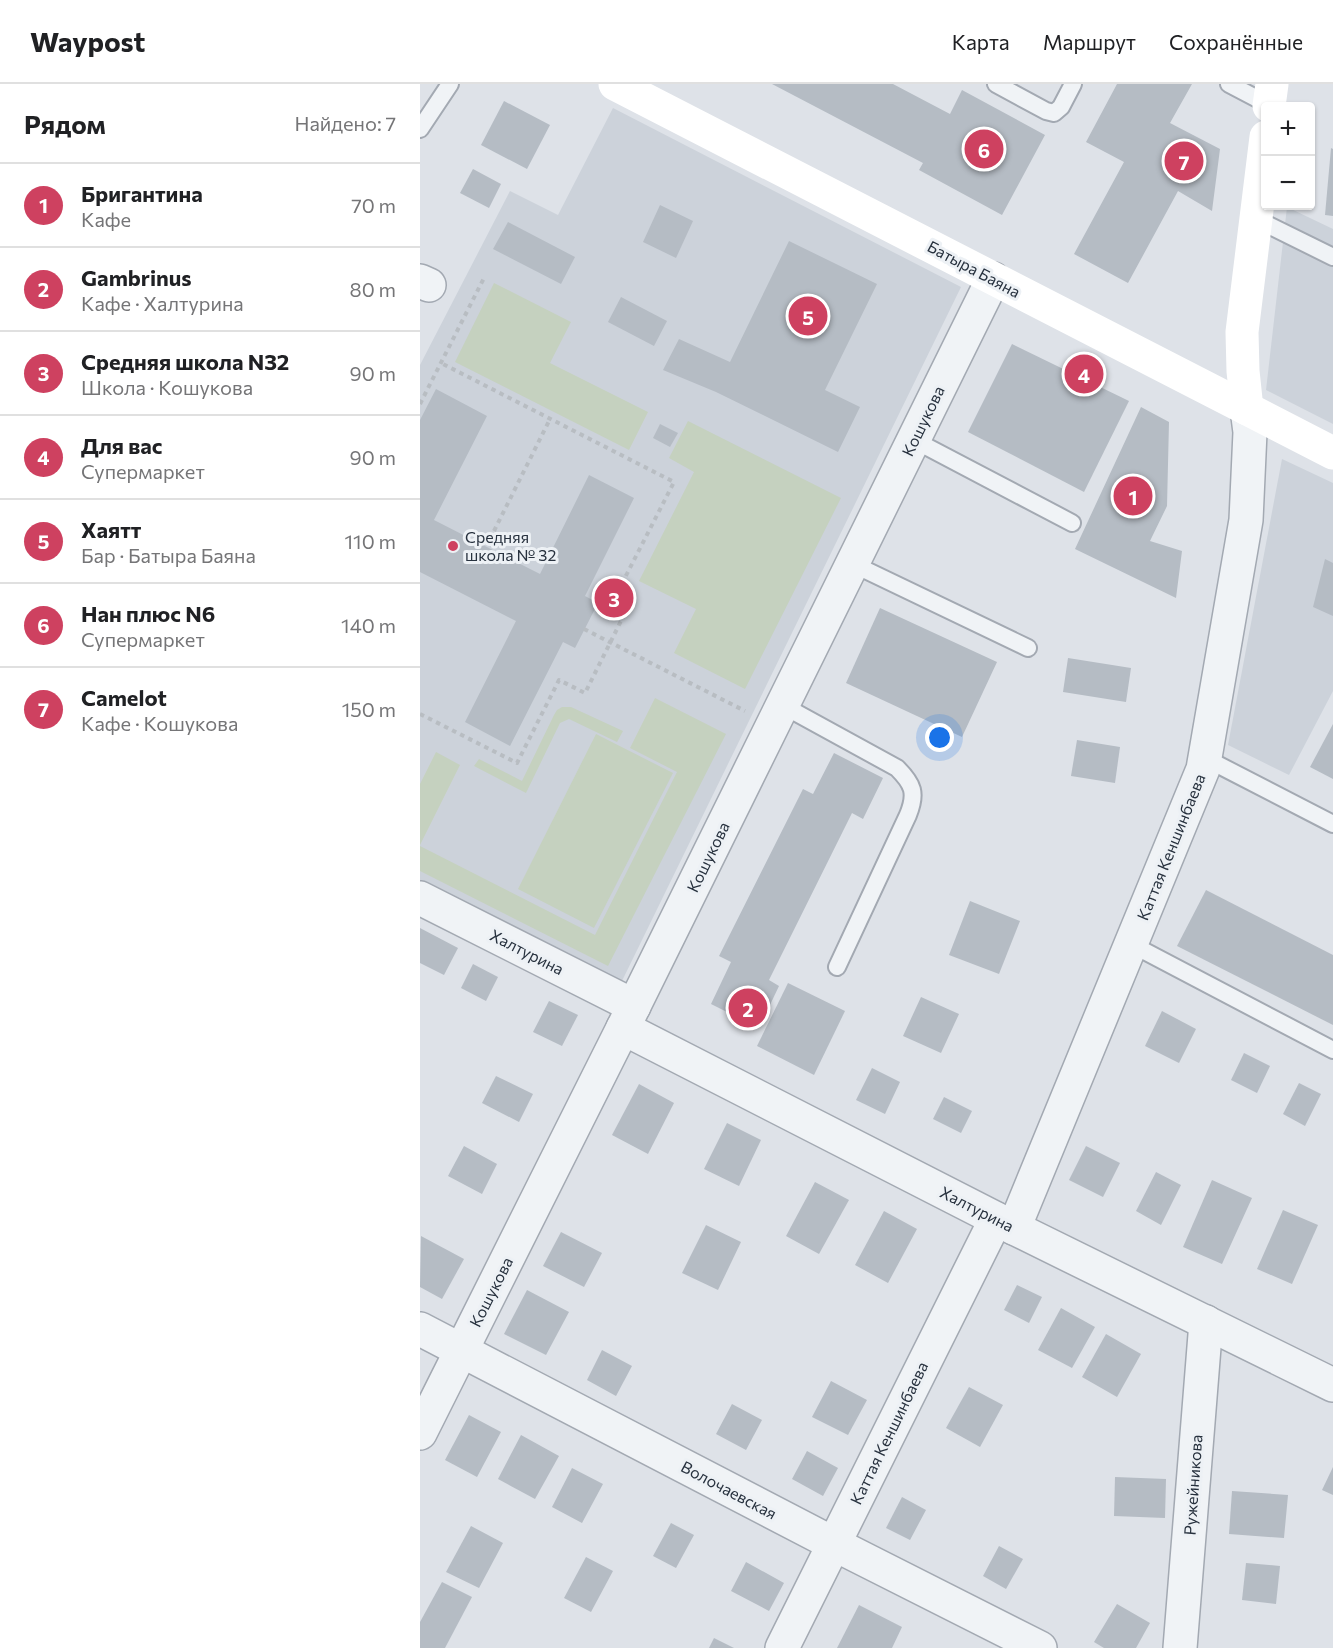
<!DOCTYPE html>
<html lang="ru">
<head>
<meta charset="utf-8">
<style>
	body { margin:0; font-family:Commissioner,sans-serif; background:#f6f6f6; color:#202124 }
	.controls { position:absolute; right:18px; top:18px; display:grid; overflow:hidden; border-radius:6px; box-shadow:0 2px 4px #0004 }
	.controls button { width:54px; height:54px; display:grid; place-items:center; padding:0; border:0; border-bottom:2px solid #e0e0e0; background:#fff; color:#202124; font:30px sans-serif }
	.you { position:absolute; left:520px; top:654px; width:21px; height:21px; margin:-15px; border:4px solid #fff; border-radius:50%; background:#1a73e8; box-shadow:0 0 0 9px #1a73e833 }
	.badge { display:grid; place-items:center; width:39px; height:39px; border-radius:50%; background:#ce4160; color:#fff; font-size:20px; font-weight:700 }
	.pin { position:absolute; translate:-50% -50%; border:3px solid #fff; box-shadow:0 2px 6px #0006 }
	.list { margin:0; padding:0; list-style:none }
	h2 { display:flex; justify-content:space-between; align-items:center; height:78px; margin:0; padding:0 24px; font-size:26px }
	h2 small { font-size:20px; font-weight:400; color:#757577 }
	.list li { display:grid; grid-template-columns:39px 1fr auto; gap:18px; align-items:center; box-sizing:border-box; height:84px; padding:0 24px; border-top:2px solid #e0e0e0 }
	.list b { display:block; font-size:22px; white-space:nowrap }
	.list p { margin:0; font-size:20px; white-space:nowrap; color:#757577 }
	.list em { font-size:20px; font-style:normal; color:#757577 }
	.map { position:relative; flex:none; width:913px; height:1564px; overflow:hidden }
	header { display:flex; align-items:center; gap:36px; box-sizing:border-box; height:84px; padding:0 30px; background:#fff; border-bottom:2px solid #e0e0e0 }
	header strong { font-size:28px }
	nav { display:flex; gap:33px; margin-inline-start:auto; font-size:21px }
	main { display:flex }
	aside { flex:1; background:#fff }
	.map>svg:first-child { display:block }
	.built { fill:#ccd2da }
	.green { fill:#c5d1bf }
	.building { fill:#b5bcc4 }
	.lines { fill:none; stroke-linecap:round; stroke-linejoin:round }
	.lane-casing { stroke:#a3a9b2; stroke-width:20 }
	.street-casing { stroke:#a3a9b2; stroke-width:36 }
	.path { stroke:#b8bdc2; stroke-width:4; stroke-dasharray:4.5 4.5; stroke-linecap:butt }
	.lane { stroke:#f0f3f6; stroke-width:16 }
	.street { stroke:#f0f3f6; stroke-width:33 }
	.secondary { stroke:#fff; stroke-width:33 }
	.poi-dot { fill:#ce4160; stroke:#edf1f5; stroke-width:2 }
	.labels { text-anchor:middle; stroke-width:6; stroke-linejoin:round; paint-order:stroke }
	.street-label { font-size:16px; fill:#27313e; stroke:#edf1f5 }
	.poi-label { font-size:16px; fill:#27313e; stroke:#edf1f5; text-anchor:start }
</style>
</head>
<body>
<header>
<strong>Waypost</strong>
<nav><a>Карта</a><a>Маршрут</a><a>Сохранённые</a></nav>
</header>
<main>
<aside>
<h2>Рядом<small>Найдено: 7</small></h2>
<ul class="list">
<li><span class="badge">1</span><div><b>Бригантина</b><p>Кафе</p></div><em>70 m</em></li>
<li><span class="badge">2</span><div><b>Gambrinus</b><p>Кафе · Халтурина</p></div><em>80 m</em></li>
<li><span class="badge">3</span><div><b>Средняя школа N32</b><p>Школа · Кошукова</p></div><em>90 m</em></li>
<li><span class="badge">4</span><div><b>Для вас</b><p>Супермаркет</p></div><em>90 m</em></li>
<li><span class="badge">5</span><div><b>Хаятт</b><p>Бар · Батыра Баяна</p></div><em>110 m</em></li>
<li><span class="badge">6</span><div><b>Нан плюс N6</b><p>Супермаркет</p></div><em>140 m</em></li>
<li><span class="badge">7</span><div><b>Camelot</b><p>Кафе · Кошукова</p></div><em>150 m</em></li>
</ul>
</aside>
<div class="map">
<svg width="913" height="1564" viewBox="0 0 913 1564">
	<rect width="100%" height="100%" fill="#dee2e8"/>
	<g class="built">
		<path d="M193 24 541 203 201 899 0 798V281L90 107 138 131Z"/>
		<path d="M867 123 913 145V340L846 306Z"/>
		<path d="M862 375 913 399V607L869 691 808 661Z"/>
	</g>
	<g class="green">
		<path d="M74 199 151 238 130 279 228 328 209 366 35 278Z"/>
		<path d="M268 337 421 414 325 605 254 569 276 525 219 497 274 388 249 374Z"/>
		<path d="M235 614 306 650 188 882 0 787V762L175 851 257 688 210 664Z"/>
		<path d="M142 623H151L203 647 197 658 149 635 140 639 106 709 54 682 59 675 102 697 134 631 137 626Z"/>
		<path d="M176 650 253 689 174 844 98 805Z"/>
		<path d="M16 668 40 681 0 761V700Z"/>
	</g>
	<g class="building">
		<path d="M352 0H473L530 30 542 6 625 51 582 131 499 86 503 79Z"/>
		<path d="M697 0H772L750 39 800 65 792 127 758 107 708 199 654 170 704 78 666 58Z"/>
		<path d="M84 17 130 41 107 85 61 61Z"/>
		<path d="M911 64 913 65V132L905 131Z"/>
		<path d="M53 85 81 100 69 124 40 109Z"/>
		<path d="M240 121 273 137 256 174 223 158Z"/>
		<path d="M88 138 155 173 141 200 73 165Z"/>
		<path d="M369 157 457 200 405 306 440 323 418 368 296 308 243 286 259 255 310 278Z"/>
		<path d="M201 213 247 237 234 262 188 238Z"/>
		<path d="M592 260 709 317 664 408 548 348Z"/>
		<path d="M16 305 67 332 14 436 120 490 169 391 214 414 165 512 178 519 155 564 143 558 90 662 45 638 96 537 0 488V336Z"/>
		<path d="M721 323 749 338 747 422 730 457 762 467 756 514 655 465Z"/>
		<path d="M240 340 258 349 250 363 233 354Z"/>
		<path d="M905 475 913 479V532L893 523Z"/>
		<path d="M460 524 577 578 542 653 426 599Z"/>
		<path d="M648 574 711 584 706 618 643 608Z"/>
		<path d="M913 640V695L890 683Z"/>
		<path d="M657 656 700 663 695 699 651 692Z"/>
		<path d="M414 669 463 694 443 735 432 729 349 896 359 902 339 944 291 920 311 878 299 872 383 705 393 710Z"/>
		<path d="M786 806 913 871V941L757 862Z"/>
		<path d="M550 817 600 837 579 890 529 871Z"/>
		<path d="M0 844 38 864 24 891 0 879Z"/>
		<path d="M53 880 78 893 66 917 41 904Z"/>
		<path d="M368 899 425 927 394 991 337 962Z"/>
		<path d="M501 913 539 930 521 969 483 952Z"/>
		<path d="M129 917 158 931 142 962 113 948Z"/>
		<path d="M742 927 776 945 759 979 725 962Z"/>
		<path d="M824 969 850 982 837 1009 811 996Z"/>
		<path d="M452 984 480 998 465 1030 436 1016Z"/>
		<path d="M76 992 113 1010 99 1038 62 1019Z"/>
		<path d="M879 999 901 1010 885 1042 863 1030Z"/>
		<path d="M219 1000 254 1019 228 1070 192 1051Z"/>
		<path d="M524 1013 552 1027 541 1049 513 1035Z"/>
		<path d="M307 1039 341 1056 319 1102 284 1085Z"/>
		<path d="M44 1062 77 1080 62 1110 28 1092Z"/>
		<path d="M666 1062 700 1079 683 1113 649 1096Z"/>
		<path d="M736 1088 761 1101 741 1141 716 1127Z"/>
		<path d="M792 1096 832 1114 802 1180 763 1163Z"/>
		<path d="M395 1098 429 1116 399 1170 366 1152Z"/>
		<path d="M863 1126 898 1141 872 1200 837 1185Z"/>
		<path d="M464 1127 497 1145 468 1199 435 1181Z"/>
		<path d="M286 1141 321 1158 298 1206 262 1189Z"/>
		<path d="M141 1148 182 1169 164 1203 123 1182Z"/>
		<path d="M1 1152 44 1175 22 1215 0 1203Z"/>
		<path d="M597 1201 622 1213 609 1239 584 1226Z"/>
		<path d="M107 1206 149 1228 126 1271 84 1250Z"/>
		<path d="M641 1224 675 1243 652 1284 618 1266Z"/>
		<path d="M686 1250 721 1270 697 1313 662 1293Z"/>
		<path d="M182 1266 212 1282 196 1312 167 1296Z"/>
		<path d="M411 1297 447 1316 428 1351 392 1333Z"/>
		<path d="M549 1303 583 1321 560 1363 526 1344Z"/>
		<path d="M312 1320 342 1336 326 1366 296 1350Z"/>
		<path d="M49 1331 81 1348 57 1393 25 1376Z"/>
		<path d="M101 1351 139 1372 115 1415 78 1395Z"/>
		<path d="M387 1367 418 1384 403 1412 372 1395Z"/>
		<path d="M913 1383V1411L902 1406Z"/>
		<path d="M152 1384 183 1400 162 1439 132 1423Z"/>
		<path d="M695 1393 746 1395 745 1434 694 1432Z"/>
		<path d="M812 1407 868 1411 864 1454 809 1450Z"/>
		<path d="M482 1413 506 1426 490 1456 466 1444Z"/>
		<path d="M251 1439 274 1451 256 1484 233 1472Z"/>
		<path d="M51 1442 83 1459 59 1504 26 1488Z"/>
		<path d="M579 1462 603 1475 586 1505 563 1492Z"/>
		<path d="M166 1473 193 1487 171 1528 144 1514Z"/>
		<path d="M326 1478 364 1499 349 1527 311 1507Z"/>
		<path d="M826 1479 860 1482 856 1520 822 1516Z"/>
		<path d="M22 1498 52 1513 25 1564H0V1538Z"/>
		<path d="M697 1520 730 1539 716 1564H684L674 1558Z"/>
		<path d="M439 1521 482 1543 472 1564H417Z"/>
		<path d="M294 1554 314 1564H289Z"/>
	</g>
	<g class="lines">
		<g class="lane-casing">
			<g id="lane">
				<path d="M576 0 626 27 634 29 641 23 653 0"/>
				<path d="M809 0 849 21"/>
				<path d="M0 45 30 0"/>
				<path d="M836 135 913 173"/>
				<path d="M494 356 652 439"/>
				<path d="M433 480 608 564"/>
				<path d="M362 621 477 684C493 700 497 709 488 731L417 883"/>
				<path d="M785 674 913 740"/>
				<path d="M711 860 913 966"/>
			</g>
		</g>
		<g class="street-casing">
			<g id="street">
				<path d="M0 197 9 201"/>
				<path d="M0 814 214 922"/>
				<path d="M203 944 594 1144 913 1301"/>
				<path d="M594 1144 783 685 826 436 830 348 827 325"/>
				<path d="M0 1245 414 1460 620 1564"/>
				<path d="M0 1349 203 944 573 195"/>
				<path d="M362 1564 576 1135"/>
				<path d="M760 1564 786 1238"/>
			</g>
		</g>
		<g class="path">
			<path d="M0 320 64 194"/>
			<path d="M74 447 130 335"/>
			<path d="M164 545 325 627"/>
			<path d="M0 630 97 679 139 596 165 609 207 525 193 517 254 398 21 279"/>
		</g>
		<use href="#lane" class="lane"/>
		<use href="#street" class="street"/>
		<g class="secondary">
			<path d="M195 0 913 369"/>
			<path d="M849 22 852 0"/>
			<path d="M827 325 823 287 822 248 846 53"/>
		</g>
	</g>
	<circle class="poi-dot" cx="33" cy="462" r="6"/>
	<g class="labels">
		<g class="street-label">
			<text transform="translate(554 185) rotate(28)" y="6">Батыра Баяна</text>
			<text transform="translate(503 337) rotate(-64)" y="6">Кошукова</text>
			<text transform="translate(751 763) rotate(-68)" y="6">Каттая Кеншинбаева</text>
			<text transform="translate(288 773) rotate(-64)" y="6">Кошукова</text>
			<text transform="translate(107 868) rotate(27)" y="6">Халтурина</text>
			<text transform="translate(557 1125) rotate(27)" y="6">Халтурина</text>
			<text transform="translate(71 1208) rotate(-63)" y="6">Кошукова</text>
			<text transform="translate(469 1349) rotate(-64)" y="6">Каттая Кеншинбаева</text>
			<text transform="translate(773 1401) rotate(-86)" y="6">Ружейникова</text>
			<text transform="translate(309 1406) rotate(28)" y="6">Волочаевская</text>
		</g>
		<g class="poi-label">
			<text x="45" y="459">Средняя<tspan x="45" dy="18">школа № 32</tspan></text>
		</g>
	</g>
</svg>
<div class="controls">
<button>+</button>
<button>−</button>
</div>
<div class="you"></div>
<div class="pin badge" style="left:713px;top:412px">1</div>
<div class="pin badge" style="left:328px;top:924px">2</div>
<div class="pin badge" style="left:194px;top:514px">3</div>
<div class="pin badge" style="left:664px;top:290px">4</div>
<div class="pin badge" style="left:388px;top:232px">5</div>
<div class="pin badge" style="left:564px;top:65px">6</div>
<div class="pin badge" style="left:764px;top:77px">7</div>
</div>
</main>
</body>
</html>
